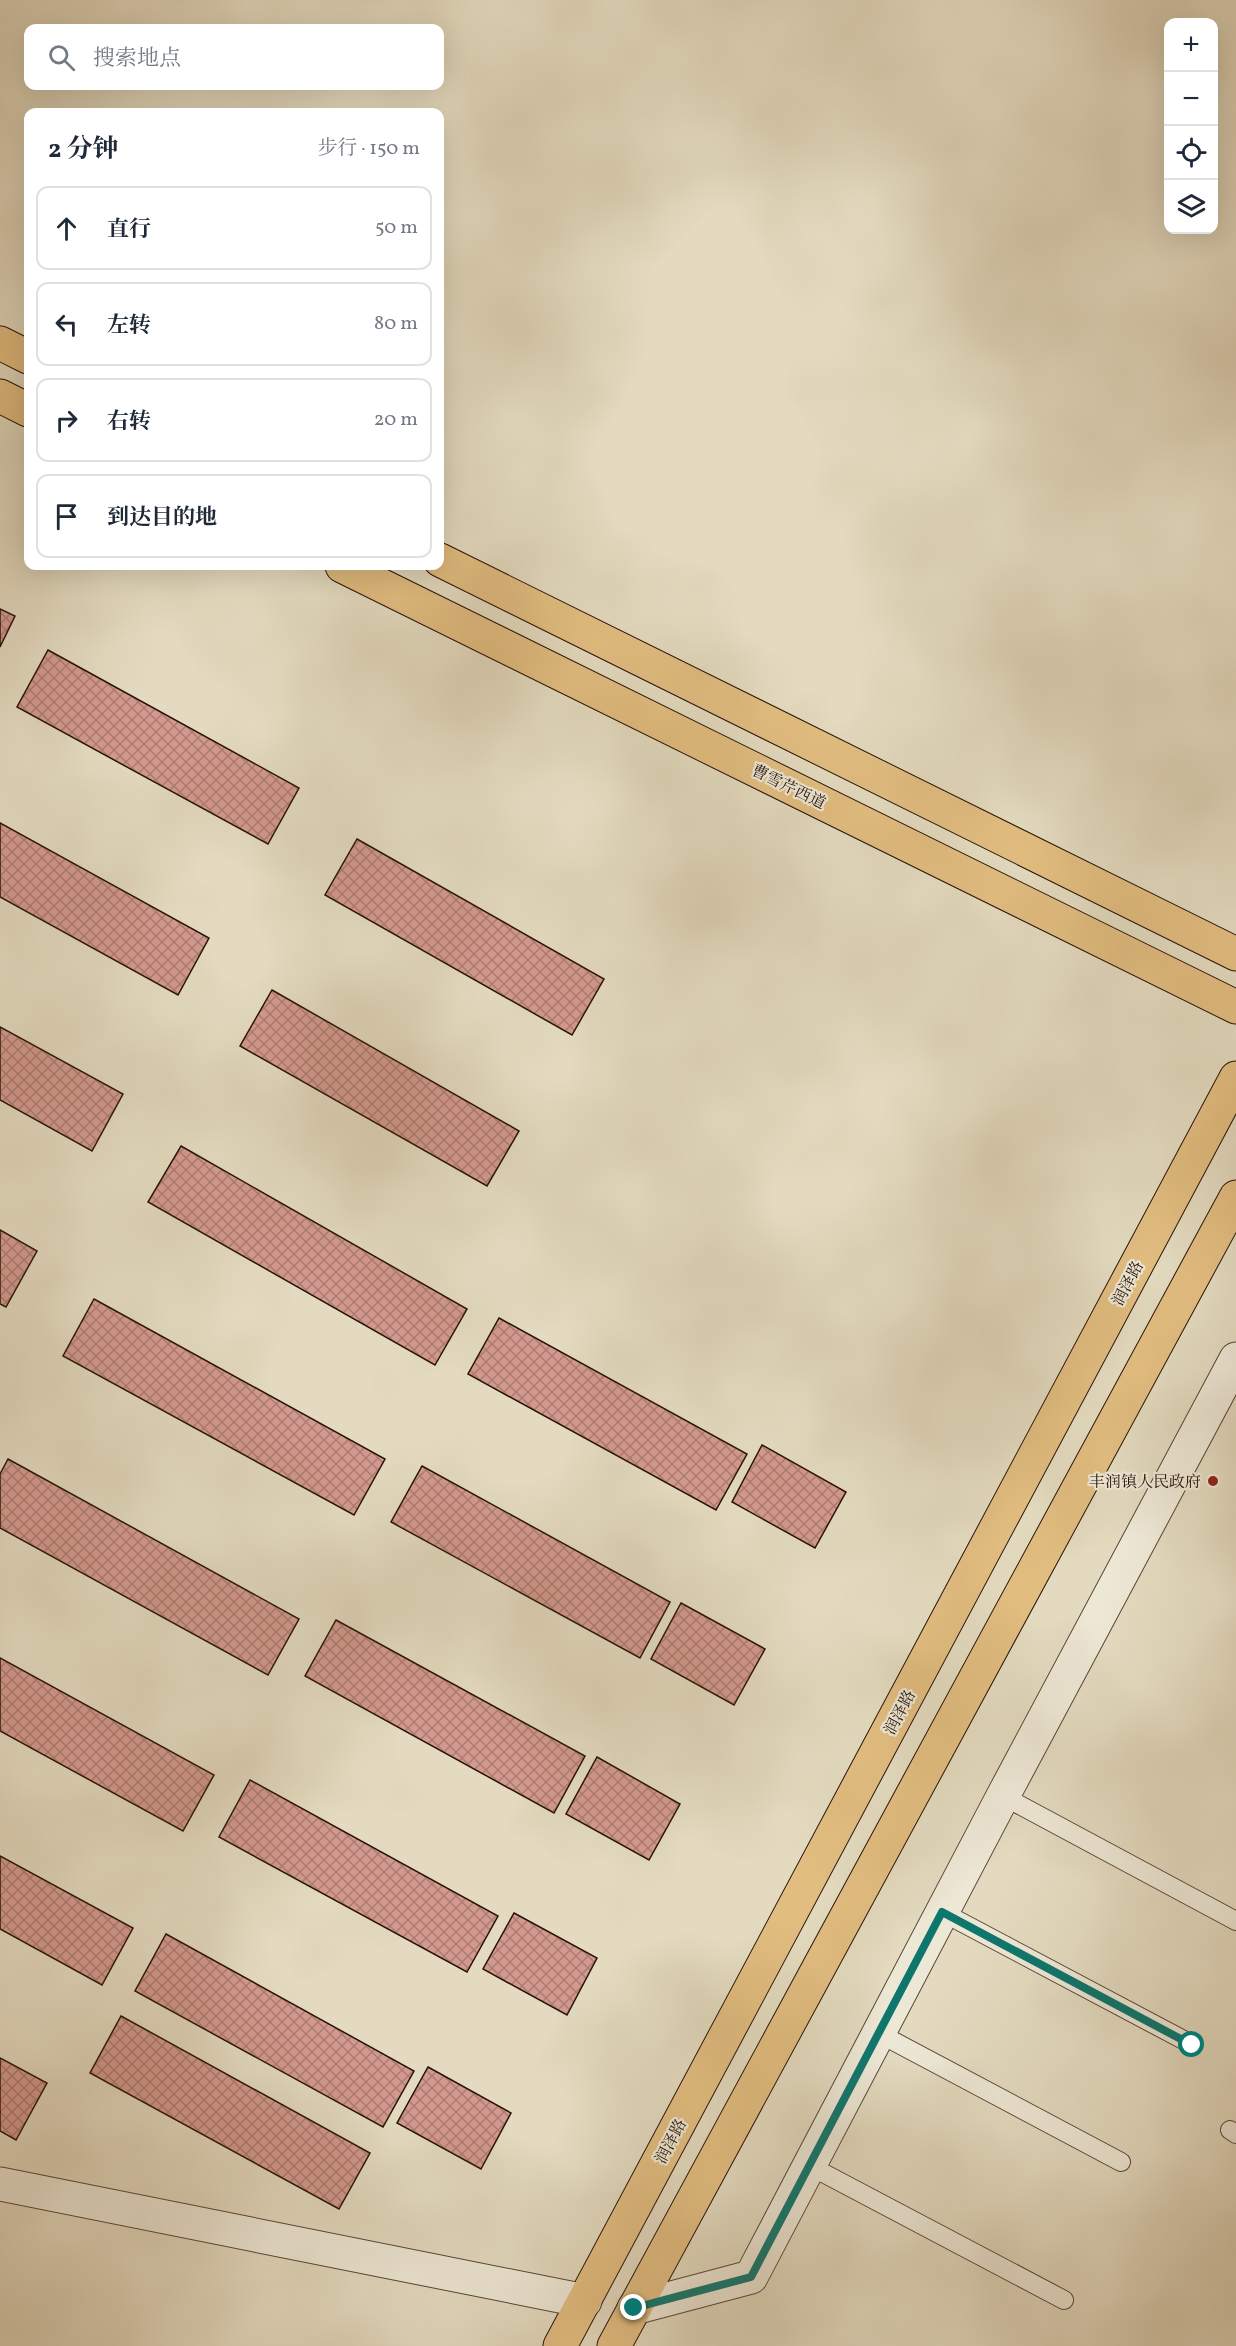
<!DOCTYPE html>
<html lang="zh">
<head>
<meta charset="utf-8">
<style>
	body { margin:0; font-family:Vollkorn,"Noto Serif SC",serif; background:#f6f6f7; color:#1f2937 }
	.controls { position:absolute; right:18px; top:18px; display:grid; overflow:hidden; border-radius:12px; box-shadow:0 6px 24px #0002 }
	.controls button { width:54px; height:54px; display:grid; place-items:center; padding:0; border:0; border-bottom:2px solid #e0e1e3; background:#fff; color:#1f2937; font:30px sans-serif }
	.stop { position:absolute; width:18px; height:18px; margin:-14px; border:4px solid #0f766e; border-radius:50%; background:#fff }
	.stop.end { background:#0f766e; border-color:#fff; box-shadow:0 2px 6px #0008 }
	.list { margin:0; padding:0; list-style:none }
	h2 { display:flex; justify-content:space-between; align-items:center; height:78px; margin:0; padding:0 24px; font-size:26px }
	h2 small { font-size:20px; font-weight:400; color:#747a83 }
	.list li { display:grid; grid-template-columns:39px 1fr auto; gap:18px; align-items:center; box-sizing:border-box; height:84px; margin:0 12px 12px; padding:0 12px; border:2px solid #e0e1e3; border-radius:12px }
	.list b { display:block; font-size:22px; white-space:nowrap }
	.list em { font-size:20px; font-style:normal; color:#747a83 }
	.icon { flex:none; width:33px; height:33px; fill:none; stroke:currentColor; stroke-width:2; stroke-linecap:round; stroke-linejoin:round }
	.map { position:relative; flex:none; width:1236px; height:2346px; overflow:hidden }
	.search { position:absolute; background:#fff; box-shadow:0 6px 24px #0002; left:24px; top:24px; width:420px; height:66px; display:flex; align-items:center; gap:15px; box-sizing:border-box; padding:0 21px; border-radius:12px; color:#747a83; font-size:22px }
	.panel { position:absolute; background:#fff; box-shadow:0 6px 24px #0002; left:24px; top:108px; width:420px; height:462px; border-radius:12px }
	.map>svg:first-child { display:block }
	.building { fill:url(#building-cross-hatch); stroke:#271309; stroke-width:1.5 }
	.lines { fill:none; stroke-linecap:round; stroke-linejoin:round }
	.service-casing { stroke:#564536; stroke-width:20 }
	.minor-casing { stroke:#564536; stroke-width:35 }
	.primary-casing { stroke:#271309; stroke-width:35 }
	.service { stroke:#ede7d5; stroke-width:18 }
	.minor { stroke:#ede7d5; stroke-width:33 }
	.primary { stroke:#e2bd80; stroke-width:33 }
	.route { stroke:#0f766e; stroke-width:8 }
	.poi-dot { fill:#8f2418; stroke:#ede7d5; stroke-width:2 }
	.labels { text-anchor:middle; stroke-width:4.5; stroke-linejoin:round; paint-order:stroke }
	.street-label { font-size:16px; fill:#271309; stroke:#ede7d5 }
	.poi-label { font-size:16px; fill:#271309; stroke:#ede7d5; text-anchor:end }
</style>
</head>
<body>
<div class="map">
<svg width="1236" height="2346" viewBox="0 0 1236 2346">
	<defs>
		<pattern id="building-cross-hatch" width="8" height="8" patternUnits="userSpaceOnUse" patternTransform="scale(1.5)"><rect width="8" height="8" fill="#d4998e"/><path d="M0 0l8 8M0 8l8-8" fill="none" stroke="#ac7c72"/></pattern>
	</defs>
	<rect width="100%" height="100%" fill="#e3dabf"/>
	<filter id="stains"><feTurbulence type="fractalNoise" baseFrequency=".00333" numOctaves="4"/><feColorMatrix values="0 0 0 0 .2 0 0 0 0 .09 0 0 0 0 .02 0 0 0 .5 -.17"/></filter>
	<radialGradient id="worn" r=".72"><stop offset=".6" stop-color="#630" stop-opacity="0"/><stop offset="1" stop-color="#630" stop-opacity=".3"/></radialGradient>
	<g class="building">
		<path d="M0 609 15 616 0 647Z"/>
		<path d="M48 650 299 788 268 844 17 707Z"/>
		<path d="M0 823 209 938 178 995 0 897Z"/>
		<path d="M357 839 604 979 572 1035 325 895Z"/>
		<path d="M272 990 519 1131 487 1186 240 1046Z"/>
		<path d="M0 1027 123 1094 92 1151 0 1100Z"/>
		<path d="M181 1146 467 1309 435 1365 148 1202Z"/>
		<path d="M0 1230 37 1251 6 1307 0 1304Z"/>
		<path d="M94 1299 385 1459 354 1515 63 1356Z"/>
		<path d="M499 1318 747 1454 716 1510 468 1374Z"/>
		<path d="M762 1445 846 1492 815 1548 732 1502Z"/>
		<path d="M8 1459 299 1619 268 1675 0 1528V1474Z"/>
		<path d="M422 1466 670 1602 640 1658 391 1522Z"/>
		<path d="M681 1603 765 1649 734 1705 651 1659Z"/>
		<path d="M336 1620 585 1756 554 1813 305 1676Z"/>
		<path d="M0 1658 214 1775 183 1831 0 1731Z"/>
		<path d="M597 1757 680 1804 649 1860 566 1814Z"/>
		<path d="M250 1780 498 1916 467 1972 219 1837Z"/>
		<path d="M0 1856 133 1928 102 1985 0 1929Z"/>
		<path d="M514 1913 597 1958 567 2015 483 1969Z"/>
		<path d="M166 1934 414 2071 383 2127 135 1991Z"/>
		<path d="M121 2016 370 2153 339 2209 90 2073Z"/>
		<path d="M0 2058 47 2083 16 2140 0 2131Z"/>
		<path d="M428 2067 511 2113 481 2169 397 2123Z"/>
	</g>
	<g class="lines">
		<g class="service-casing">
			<g id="service">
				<path d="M1003 1796 1236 1921"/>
				<path d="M942 1912 1193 2045"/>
				<path d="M880 2034 1121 2162"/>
				<path d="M1230 2130 1236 2134"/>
				<path d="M810 2166 1064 2300"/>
			</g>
		</g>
		<g class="minor-casing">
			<g id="minor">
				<path d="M0 2184 585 2301"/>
				<path d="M634 2308 751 2277 1003 1796 1236 1359"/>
			</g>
		</g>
		<g class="primary-casing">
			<g id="primary">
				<path d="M0 343 28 357"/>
				<path d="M0 396 28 410"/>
				<path d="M440 560 1236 954"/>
				<path d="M342 566 1236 1007"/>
				<path d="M560 2346 1236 1078"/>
				<path d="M614 2346 1236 1197"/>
			</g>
		</g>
		<use href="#service" class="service"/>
		<use href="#minor" class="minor"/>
		<use href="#primary" class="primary"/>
	</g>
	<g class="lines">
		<path class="route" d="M634 2308 751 2277 942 1912 1192 2045"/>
	</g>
	<circle class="poi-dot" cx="1213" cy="1481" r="6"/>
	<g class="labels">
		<g class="street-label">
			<text transform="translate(789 786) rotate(26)" y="6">曹雪芹西道</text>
			<text transform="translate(1127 1283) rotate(-62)" y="6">润泽路</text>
			<text transform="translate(899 1712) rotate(-62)" y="6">润泽路</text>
			<text transform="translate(670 2141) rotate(-62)" y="6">润泽路</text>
		</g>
		<g class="poi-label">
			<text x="1201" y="1487">丰润镇人民政府</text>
		</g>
	</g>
	<rect width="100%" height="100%" filter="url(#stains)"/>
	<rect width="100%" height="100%" fill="url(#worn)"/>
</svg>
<div class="controls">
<button>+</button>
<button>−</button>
<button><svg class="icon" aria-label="locate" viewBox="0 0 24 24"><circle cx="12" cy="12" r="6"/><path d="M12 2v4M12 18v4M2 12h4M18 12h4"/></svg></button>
<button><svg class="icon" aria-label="layers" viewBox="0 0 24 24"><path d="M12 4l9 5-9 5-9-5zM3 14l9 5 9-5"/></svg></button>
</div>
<div class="stop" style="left:1192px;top:2045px"></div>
<div class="stop end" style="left:634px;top:2308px"></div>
<div class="search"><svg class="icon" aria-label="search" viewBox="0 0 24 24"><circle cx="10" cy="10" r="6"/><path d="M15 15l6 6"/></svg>搜索地点</div>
<section class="panel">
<h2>2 分钟<small>步行 · 150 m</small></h2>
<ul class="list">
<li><svg class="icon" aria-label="ahead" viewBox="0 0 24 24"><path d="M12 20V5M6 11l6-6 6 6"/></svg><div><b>直行</b></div><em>50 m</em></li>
<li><svg class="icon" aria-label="left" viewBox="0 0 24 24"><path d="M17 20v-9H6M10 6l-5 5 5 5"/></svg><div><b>左转</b></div><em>80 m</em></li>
<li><svg class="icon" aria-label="right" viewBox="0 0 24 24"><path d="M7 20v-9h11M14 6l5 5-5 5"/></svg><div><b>右转</b></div><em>20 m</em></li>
<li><svg class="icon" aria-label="arrive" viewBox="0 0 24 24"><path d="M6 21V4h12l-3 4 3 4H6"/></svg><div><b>到达目的地</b></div></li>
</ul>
</section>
</div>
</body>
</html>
